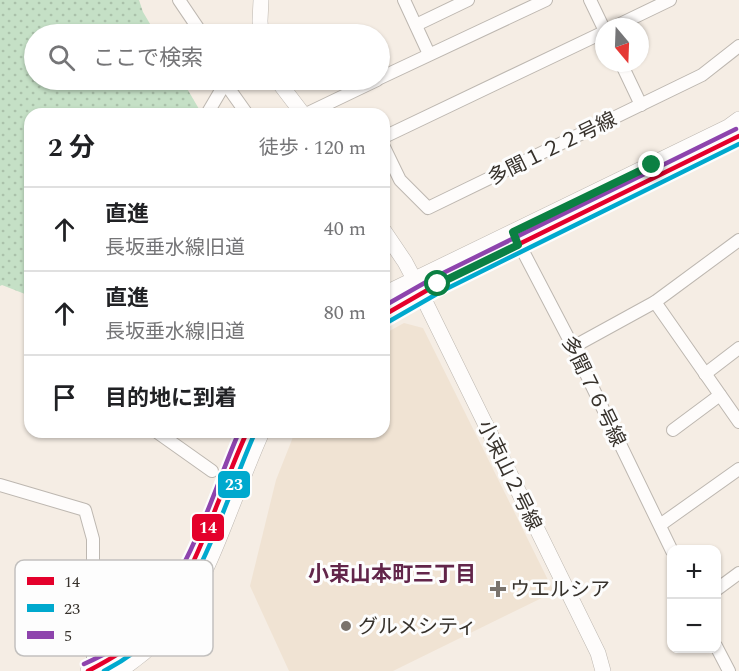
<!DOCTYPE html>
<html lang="ja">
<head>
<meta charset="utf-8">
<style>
	body { margin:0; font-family:Spectral,"Noto Sans JP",serif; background:#f6f6f6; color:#202124 }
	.controls { position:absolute; right:18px; bottom:18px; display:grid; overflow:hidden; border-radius:12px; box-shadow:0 2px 4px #0004 }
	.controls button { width:54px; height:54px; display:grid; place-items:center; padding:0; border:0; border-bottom:2px solid #e0e0e0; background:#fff; color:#202124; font:30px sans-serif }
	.compass { position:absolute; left:595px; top:18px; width:54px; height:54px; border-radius:50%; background:#fff; box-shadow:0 2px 4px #0004; rotate:161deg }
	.stop { position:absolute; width:18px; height:18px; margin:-14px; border:4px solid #0b8043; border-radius:50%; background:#fff }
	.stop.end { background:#0b8043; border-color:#fff; box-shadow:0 2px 6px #0008 }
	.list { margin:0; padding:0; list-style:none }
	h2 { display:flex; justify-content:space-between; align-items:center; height:78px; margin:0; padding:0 24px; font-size:26px }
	h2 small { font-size:20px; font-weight:400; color:#757577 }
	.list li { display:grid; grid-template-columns:39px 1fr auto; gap:18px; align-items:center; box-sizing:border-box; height:84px; padding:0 24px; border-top:2px solid #e0e0e0 }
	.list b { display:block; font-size:22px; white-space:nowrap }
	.list p { margin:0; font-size:20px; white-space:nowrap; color:#757577 }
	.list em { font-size:20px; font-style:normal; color:#757577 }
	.icon { flex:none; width:33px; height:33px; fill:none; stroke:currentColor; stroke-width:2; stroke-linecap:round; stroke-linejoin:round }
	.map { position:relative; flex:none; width:739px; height:671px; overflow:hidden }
	.search { position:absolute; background:#fff; box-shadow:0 2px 4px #0004; left:24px; top:24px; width:366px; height:66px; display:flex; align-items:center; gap:15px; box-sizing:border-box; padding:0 21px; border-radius:33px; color:#757577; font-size:22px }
	.panel { position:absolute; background:#fff; box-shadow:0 2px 4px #0004; left:24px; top:108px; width:366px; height:330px; border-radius:18px }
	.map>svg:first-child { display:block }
	.built { fill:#f0e3d3 }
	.grass { fill:url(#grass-dots) }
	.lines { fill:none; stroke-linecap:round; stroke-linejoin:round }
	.minor-casing { stroke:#bdb7b0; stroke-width:14 }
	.tertiary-casing { stroke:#bdb7b0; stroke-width:16 }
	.minor { stroke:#fefcfb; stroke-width:12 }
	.tertiary { stroke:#fefcfb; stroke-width:15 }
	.bus-1-casing { stroke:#fdfdfd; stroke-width:9 }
	.bus-2-casing { stroke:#fdfdfd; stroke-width:9 }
	.bus-3-casing { stroke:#fdfdfd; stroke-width:9 }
	.bus-1 { stroke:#e4002b; stroke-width:4.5 }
	.bus-2 { stroke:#00a9ce; stroke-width:4.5 }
	.bus-3 { stroke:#8e44ad; stroke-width:4.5 }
	.route { stroke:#0b8043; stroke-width:8 }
	.poi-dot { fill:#7a736c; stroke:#fdfdfd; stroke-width:2 }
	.labels { text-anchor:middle; stroke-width:6; stroke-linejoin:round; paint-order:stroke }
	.street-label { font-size:20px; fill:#37322c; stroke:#fdfdfd }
	.poi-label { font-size:20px; fill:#37322c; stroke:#fdfdfd; text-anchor:start }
	.neighbourhood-label { font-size:21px; font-weight:bold; fill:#62254a; stroke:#fdfdfd }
	.key { fill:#fdfdfd; stroke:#c2c0be; stroke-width:1.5 }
	.key-label { font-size:16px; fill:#37322c }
	.line-badge { stroke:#fdfdfd; stroke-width:2 }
	.badge-label { font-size:16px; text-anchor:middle; font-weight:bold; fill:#fff }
</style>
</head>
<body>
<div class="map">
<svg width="739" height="671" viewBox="0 0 739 671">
	<defs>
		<pattern id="grass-dots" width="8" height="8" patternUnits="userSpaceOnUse" patternTransform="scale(1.5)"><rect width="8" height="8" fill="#c5e0c6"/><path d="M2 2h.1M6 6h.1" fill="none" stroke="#aac1aa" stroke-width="1.8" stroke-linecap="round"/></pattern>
	</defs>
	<rect width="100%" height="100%" fill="#f5ede4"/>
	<path class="built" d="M404 323 423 328 554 592 393 671H289L250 586 276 480 295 432H384V334Z"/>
	<path class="grass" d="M0 0H139L143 12 156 34H34V80H182L199 109 196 114H30V296L2 285 0 286Z"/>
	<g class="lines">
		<g class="minor-casing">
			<g id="minor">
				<path d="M179 0 202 34"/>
				<path d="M404 0 429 54"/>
				<path d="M590 0 604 29"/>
				<path d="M416 25 468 0"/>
				<path d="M614 27 670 0"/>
				<path d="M621 63 641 105"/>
				<path d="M380 78 546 0"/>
				<path d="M225 83 247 114"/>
				<path d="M207 114 227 80"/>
				<path d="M306 114 377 80"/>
				<path d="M384 137 604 32"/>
				<path d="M384 147 400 180 428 208 702 75 739 46"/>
				<path d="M515 236 573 347 672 551"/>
				<path d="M655 302 739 422"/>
				<path d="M573 347 655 302 739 240"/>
				<path d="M705 374 739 348"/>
				<path d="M673 430 720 395"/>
				<path d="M157 432 212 471"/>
				<path d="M0 485 85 510 93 539V671"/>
				<path d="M660 525 739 469"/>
				<path d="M716 590 739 573"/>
				<path d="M716 646 729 671"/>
			</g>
		</g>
		<g class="tertiary-casing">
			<g id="tertiary">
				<path d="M261 34 260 21 261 0"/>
				<path d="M277 80 303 114"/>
				<path d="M384 231 405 262 414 279 598 653 603 671"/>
				<path d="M384 294 728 127 739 119"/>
				<path d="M384 315 438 284 739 136"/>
				<path d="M88 671C189 630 205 519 247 432"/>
				<path d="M119 671C142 656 163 638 179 615 200 586 213 554 226 521 238 491 249 461 262 432"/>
			</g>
		</g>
		<use href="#minor" class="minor"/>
		<use href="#tertiary" class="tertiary"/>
		<g class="bus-1-casing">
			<g id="bus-1">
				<path d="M384 315 438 284 739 136"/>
				<path d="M88 671C111 659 130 648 149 629 182 596 200 548 217 505 227 480 236 456 247 432"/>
			</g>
		</g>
		<g class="bus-2-casing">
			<g id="bus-2">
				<path d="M388 322 442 291 739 144"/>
				<path d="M104 671C123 661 141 649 156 633 205 579 225 501 254 435"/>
			</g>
		</g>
		<g class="bus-3-casing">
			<g id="bus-3">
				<path d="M384 306 435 277 736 129"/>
				<path d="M84 664C95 659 107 653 117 647 182 603 209 501 239 432"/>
			</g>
		</g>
		<use href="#bus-1" class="bus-1"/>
		<use href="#bus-2" class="bus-2"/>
		<use href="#bus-3" class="bus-3"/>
	</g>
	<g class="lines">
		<path class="route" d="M438 284 518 245 513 232 652 165"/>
	</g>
	<g class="poi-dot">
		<path d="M495 580h6v6h6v6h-6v6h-6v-6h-6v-6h6z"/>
		<circle cx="346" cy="626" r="6"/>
	</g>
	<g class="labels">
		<g class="street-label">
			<text transform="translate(552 148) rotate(-26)" y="7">多聞１２２号線</text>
			<text transform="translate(594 391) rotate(64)" y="7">多聞７６号線</text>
			<text transform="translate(510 475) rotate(64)" y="7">小束山２号線</text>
		</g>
		<g class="poi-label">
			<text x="510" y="596">ウエルシア</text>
			<text x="358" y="633">グルメシティ</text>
		</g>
		<g class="neighbourhood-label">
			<text x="392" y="581">小束山本町三丁目</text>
		</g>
	</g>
	<rect x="15" y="560" width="198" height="96" rx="9" class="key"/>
	<rect x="27" y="577" width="27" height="8" fill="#e4002b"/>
	<rect x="27" y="604" width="27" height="8" fill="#00a9ce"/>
	<rect x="27" y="631" width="27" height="8" fill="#8e44ad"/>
	<g class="key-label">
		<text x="64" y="587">14</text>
		<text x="64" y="614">23</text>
		<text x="64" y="641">5</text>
	</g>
	<g class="line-badge">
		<rect x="217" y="470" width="34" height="29" rx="6" fill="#00a9ce"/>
		<rect x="191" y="513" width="34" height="29" rx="6" fill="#e4002b"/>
	</g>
	<g class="badge-label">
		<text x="234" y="490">23</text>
		<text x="208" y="533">14</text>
	</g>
</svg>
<div class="controls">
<button>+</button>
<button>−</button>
</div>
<svg class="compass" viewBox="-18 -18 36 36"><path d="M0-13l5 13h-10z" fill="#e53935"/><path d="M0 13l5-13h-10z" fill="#757577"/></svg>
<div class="stop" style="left:438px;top:284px"></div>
<div class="stop end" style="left:652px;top:165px"></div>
<div class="search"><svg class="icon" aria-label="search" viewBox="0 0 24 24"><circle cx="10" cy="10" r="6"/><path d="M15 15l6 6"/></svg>ここで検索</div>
<section class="panel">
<h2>2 分<small>徒歩 · 120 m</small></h2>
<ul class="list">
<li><svg class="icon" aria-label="ahead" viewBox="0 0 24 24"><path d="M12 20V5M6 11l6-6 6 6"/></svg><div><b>直進</b><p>長坂垂水線旧道</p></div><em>40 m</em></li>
<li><svg class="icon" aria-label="ahead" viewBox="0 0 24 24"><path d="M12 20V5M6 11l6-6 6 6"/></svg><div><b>直進</b><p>長坂垂水線旧道</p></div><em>80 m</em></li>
<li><svg class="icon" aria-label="arrive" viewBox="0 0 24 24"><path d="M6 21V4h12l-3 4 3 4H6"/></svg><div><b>目的地に到着</b></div></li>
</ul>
</section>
</div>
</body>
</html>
